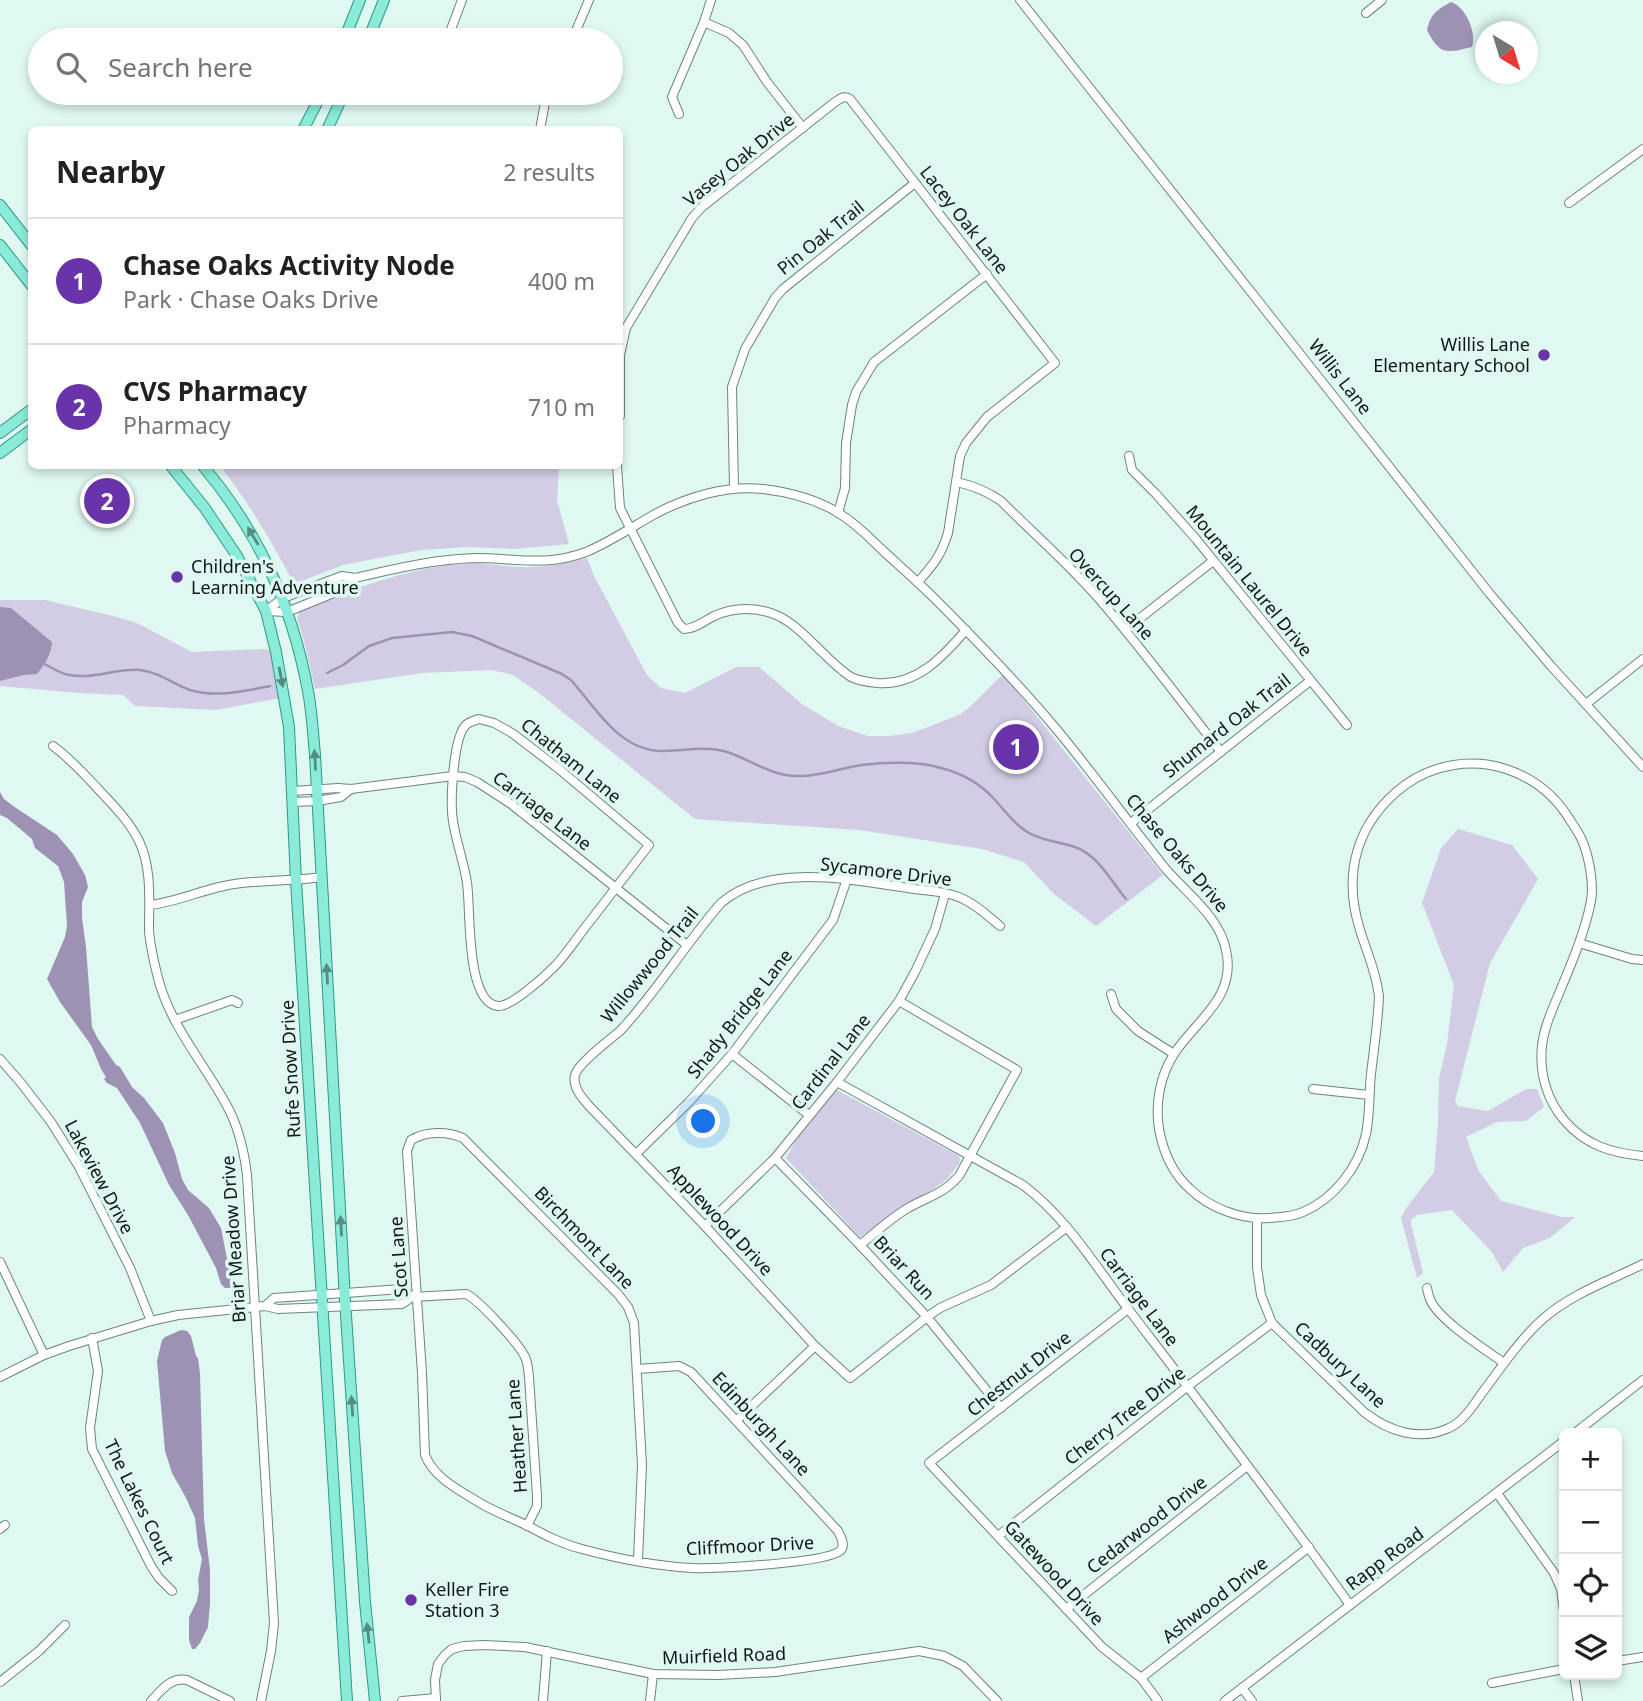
<!DOCTYPE html>
<html lang="en">
<head>
<meta charset="utf-8">
<style>
	body { margin:0; font-family:"Noto Sans",sans-serif; background:#f6f6f6; color:#202124 }
	.controls { position:absolute; right:21px; bottom:21px; display:grid; overflow:hidden; border-radius:10px; box-shadow:0 4px 10px #0003 }
	.controls button { width:63px; height:63px; display:grid; place-items:center; padding:0; border:0; border-bottom:2px solid #e0e0e0; background:#fff; color:#202124; font:35px sans-serif }
	.compass { position:absolute; left:1475px; top:21px; width:63px; height:63px; border-radius:50%; background:#fff; box-shadow:0 4px 10px #0003; rotate:142deg }
	.you { position:absolute; left:704px; top:1122px; width:24px; height:24px; margin:-18px; border:5px solid #fff; border-radius:50%; background:#1a73e8; box-shadow:0 0 0 10px #1a73e833 }
	.badge { display:grid; place-items:center; width:46px; height:46px; border-radius:50%; background:#6933aa; color:#fff; font-size:23px; font-weight:700 }
	.pin { position:absolute; translate:-50% -50%; border:4px solid #fff; box-shadow:0 2px 7px #0006 }
	.list { margin:0; padding:0; list-style:none }
	h2 { display:flex; justify-content:space-between; align-items:center; height:91px; margin:0; padding:0 28px; font-size:30px }
	h2 small { font-size:23px; font-weight:400; color:#757577 }
	.list li { display:grid; grid-template-columns:46px 1fr auto; gap:21px; align-items:center; box-sizing:border-box; height:126px; padding:0 28px; border-top:2px solid #e0e0e0 }
	.list b { display:block; font-size:26px; white-space:nowrap }
	.list p { margin:0; font-size:23px; white-space:nowrap; color:#757577 }
	.list em { font-size:23px; font-style:normal; color:#757577 }
	.icon { flex:none; width:38px; height:38px; fill:none; stroke:currentColor; stroke-width:2; stroke-linecap:round; stroke-linejoin:round }
	.map { position:relative; flex:none; width:1643px; height:1701px; overflow:hidden }
	.search { position:absolute; background:#fff; box-shadow:0 4px 10px #0003; left:28px; top:28px; width:595px; height:77px; display:flex; align-items:center; gap:18px; box-sizing:border-box; padding:0 24px; border-radius:38px; color:#757577; font-size:26px }
	.panel { position:absolute; background:#fff; box-shadow:0 4px 10px #0003; left:28px; top:126px; width:595px; height:343px; border-radius:10px }
	.map>svg:first-child { display:block }
	.green { fill:#d3cce5 }
	.water { fill:#9d92b3 }
	.lines { fill:none; stroke-linecap:round; stroke-linejoin:round }
	.stream { stroke:#9d92b3; stroke-width:2.5 }
	.minor-casing { stroke:#6e847e; stroke-width:10 }
	.major-casing { stroke:#2d9984; stroke-width:12 }
	.minor { stroke:#fff; stroke-width:8 }
	.major { stroke:#8aebd9; stroke-width:10 }
	.oneway { fill:#538c81 }
	.poi-dot { fill:#6933aa; stroke:#dff8f1; stroke-width:2.5 }
	.labels { text-anchor:middle; stroke-width:7; stroke-linejoin:round; paint-order:stroke }
	.street-label { font-size:18px; fill:#101816; stroke:#dff8f1 }
	.poi-label { font-size:18px; fill:#101816; stroke:#dff8f1; text-anchor:start }
</style>
</head>
<body>
<div class="map">
<svg width="1643" height="1701" viewBox="0 0 1643 1701">
	<rect width="100%" height="100%" fill="#dff8f1"/>
	<g class="green">
		<path d="M228 466H559L557 500 569 544 516 549 467 547 421 550 343 565 294 584C273 544 251 506 223 470Z"/>
		<path d="M587 558 594 576 647 675 661 688 685 693 736 667H759L802 704 838 726 868 736H889L912 733 959 715 970 707 1003 674 1163 875 1096 926 1054 894 1024 862 982 849 859 830 695 819 539 693 513 675 492 670 422 673 315 689 305 645 297 618 301 609C351 590 401 571 454 564 476 561 497 566 518 567 543 568 563 564 587 558Z"/>
		<path d="M0 600H45L113 616 137 623 192 652 264 649 271 651 281 698 216 710 135 706 123 695 80 693 0 686Z"/>
		<path d="M1458 829 1512 845 1538 879 1490 963 1455 1101 1458 1106 1488 1111 1526 1089H1537L1544 1107 1526 1121 1497 1122 1466 1137 1478 1170 1501 1201 1562 1217H1575L1550 1238 1523 1248 1503 1272 1492 1252 1452 1210 1417 1215 1411 1220V1224L1423 1273 1417 1278 1401 1218 1407 1207 1434 1172 1438 1124 1439 1078 1447 1044 1454 985 1422 903 1441 848Z"/>
		<path d="M837 1090 959 1156 960 1162 948 1178 934 1189 907 1204 860 1237 786 1158 796 1140Z"/>
	</g>
	<g class="water">
		<path d="M1451 2C1466 7 1477 33 1472 47 1447 53 1440 56 1427 30 1431 13 1437 10 1451 2Z"/>
		<path d="M0 607 11 608 52 642C52 653 44 666 37 674L24 675 0 681Z"/>
		<path d="M0 792 4 799 16 808 57 835 73 854 85 875 88 887 82 902V918L86 947 92 1027 98 1039 116 1065 120 1067 132 1087 144 1098 163 1123 175 1153 182 1179 188 1190 209 1208 221 1228 228 1264 236 1285 234 1288H225L221 1284 216 1268 188 1215 169 1185 140 1123 117 1088 107 1083 104 1079 106 1077 101 1069 91 1045 60 1002 47 979 65 937 67 926 64 882 58 866 35 848 32 839 19 828 7 818 0 815Z"/>
		<path d="M181 1330 187 1331 191 1336 196 1356 198 1358 200 1374 204 1519 210 1570V1603L208 1627 200 1643 195 1649H192L189 1640V1617L197 1601 199 1590 198 1580 202 1559 198 1546 195 1518 185 1496 172 1473 165 1451 157 1361 162 1340 165 1337Z"/>
	</g>
	<g class="lines">
		<g class="stream">
			<path d="M41 662C49 666 56 671 65 674 90 681 115 668 140 670 159 672 173 684 190 690 216 698 244 691 270 686"/>
			<path d="M327 673 343 665 369 646 392 638 452 632 472 636 562 674 571 680C595 707 619 750 660 751 681 751 703 746 724 751 749 758 771 777 799 776 820 776 841 768 862 765 885 762 919 761 941 768 961 773 981 784 995 800 1006 812 1015 825 1029 833 1043 841 1060 842 1075 847 1098 855 1111 881 1126 899"/>
		</g>
		<g class="minor-casing">
			<g id="minor">
				<path d="M1020 0 1490 594 1551 666 1643 767"/>
				<path d="M1366 13 1382 0"/>
				<path d="M704 22 729 33 743 45 767 82 803 128"/>
				<path d="M447 40 462 0"/>
				<path d="M572 40 589 0"/>
				<path d="M522 93 545 102"/>
				<path d="M679 114 672 97 704 22 711 0"/>
				<path d="M540 130 545 102 549 93"/>
				<path d="M1569 203 1643 149"/>
				<path d="M620 416V355L626 328 692 218 702 207 835 102C840 99 843 95 850 99L1055 363 987 417 966 443 960 456 948 533C941 556 933 565 918 582"/>
				<path d="M1129 456 1132 470 1156 494 1196 539 1347 725"/>
				<path d="M617 466 620 508 678 623 684 629C695 629 704 621 714 616 732 608 752 607 771 613 792 620 807 638 822 652 831 661 840 670 851 677 859 681 867 682 877 683 916 686 942 658 966 630"/>
				<path d="M957 482C974 486 987 491 1001 501 1034 534 1070 565 1100 600 1142 649 1181 701 1221 752"/>
				<path d="M734 489 732 387 745 349 775 298 783 289 915 183"/>
				<path d="M838 513 845 488 846 443 852 405 856 392 874 362 987 274"/>
				<path d="M266 611 283 598 342 576 355 578C394 569 435 559 475 558 516 558 546 567 586 552 610 542 632 527 655 514 687 497 726 485 763 489 788 492 815 499 837 512 852 521 865 533 877 545 896 563 916 580 934 598 977 641 1020 685 1058 731 1095 776 1129 823 1165 868 1187 894 1219 916 1226 950 1237 998 1196 1020 1174 1054 1160 1076 1155 1103 1159 1129 1163 1151 1172 1173 1190 1189 1210 1208 1241 1220 1269 1218 1281 1217 1292 1217 1303 1212 1334 1199 1359 1167 1366 1134 1370 1115 1369 1093 1371 1074 1374 1048 1378 1022 1379 996 1376 971 1367 953 1360 930 1342 873 1357 821 1405 785 1434 764 1472 758 1506 769 1533 778 1555 795 1570 820 1574 826 1578 832 1581 838 1589 855 1594 883 1591 901 1585 932 1572 962 1560 991 1553 1008 1544 1027 1542 1046 1539 1073 1547 1100 1564 1120 1585 1145 1611 1153 1643 1156"/>
				<path d="M266 611 287 612 341 590 355 578"/>
				<path d="M1125 630 1213 561"/>
				<path d="M1586 704 1643 659"/>
				<path d="M479 719 494 723 512 733 559 769 649 845C628 872 607 899 587 925 576 939 566 955 554 967 544 977 511 1007 498 1006 465 1003 471 907 467 883 464 862 456 842 453 821 450 802 453 740 465 726 468 722 473 721 479 719Z"/>
				<path d="M53 746C71 759 84 774 99 790 114 806 129 821 139 841 152 868 149 900 149 930 150 946 154 962 158 978 170 1025 203 1062 226 1104 239 1127 244 1150 247 1175L274 1623 271 1651 261 1701"/>
				<path d="M293 791 338 788 351 789 453 776 465 777 477 782 511 804 687 945"/>
				<path d="M293 802 317 801 341 797 351 789"/>
				<path d="M1131 823 1310 681"/>
				<path d="M150 905C176 902 199 891 224 886 256 879 290 882 322 877"/>
				<path d="M1000 926C989 917 978 906 965 900 949 891 926 891 908 888 852 880 768 862 721 903 686 943 658 990 621 1030 610 1040 578 1063 575 1075 572 1088 583 1099 591 1108L705 1226 815 1346 850 1378 927 1317 940 1308 991 1285 1067 1227"/>
				<path d="M1579 943 1632 959 1643 960"/>
				<path d="M1111 994 1116 1009 1138 1031 1174 1054"/>
				<path d="M175 1020 232 1000 238 1003"/>
				<path d="M732 1054 809 1115"/>
				<path d="M0 1059 21 1083 51 1122 78 1165 130 1268 151 1321"/>
				<path d="M837 1082 1023 1185C1067 1218 1096 1267 1129 1310 1204 1408 1279 1505 1350 1605"/>
				<path d="M1313 1089 1369 1095"/>
				<path d="M636 1154 689 1102 732 1054 833 920 847 879"/>
				<path d="M775 1158 860 1245 927 1317 1001 1408"/>
				<path d="M1257 1219V1267L1261 1295 1272 1323 1364 1412C1388 1431 1419 1442 1449 1428 1465 1421 1475 1402 1485 1389 1503 1365 1522 1337 1544 1318 1573 1293 1609 1281 1643 1264"/>
				<path d="M705 1226 775 1158 837 1082 899 1001 915 972 935 929 945 894"/>
				<path d="M860 1245C876 1232 891 1218 908 1208 929 1196 942 1195 959 1176L1017 1070 899 1001"/>
				<path d="M0 1262 44 1355"/>
				<path d="M1427 1288C1428 1292 1428 1295 1430 1299 1437 1319 1486 1350 1504 1363"/>
				<path d="M265 1306 274 1298 402 1289 412 1297"/>
				<path d="M1128 1309 929 1463 1102 1647 1141 1678 1158 1701"/>
				<path d="M92 1338 98 1371 90 1428 92 1449 151 1566 159 1578 172 1591"/>
				<path d="M638 1369 679 1366 691 1372 838 1531C841 1537 846 1546 840 1551 825 1563 716 1569 692 1568 658 1566 615 1558 582 1549 562 1544 545 1535 528 1526 512 1518 495 1512 480 1503 459 1490 434 1478 425 1455L422 1373 407 1151 411 1140C426 1131 447 1131 463 1138L618 1294 628 1307 634 1323 642 1465 638 1560"/>
				<path d="M0 1377 44 1355 69 1346 151 1321 178 1315 265 1306 278 1309 402 1304 412 1297 466 1294C479 1300 517 1342 524 1355 528 1361 528 1369 529 1377L537 1496V1506L527 1526"/>
				<path d="M737 1420 815 1346"/>
				<path d="M1575 1433 1643 1380"/>
				<path d="M1497 1493 1554 1573 1561 1589 1564 1612"/>
				<path d="M0 1529 5 1525"/>
				<path d="M998 1536 1188 1386 1272 1323"/>
				<path d="M1066 1609 1247 1466"/>
				<path d="M1617 1661 1643 1657"/>
				<path d="M1574 1675 1578 1701"/>
				<path d="M1141 1678 1309 1547"/>
				<path d="M0 1682 39 1651 65 1625"/>
				<path d="M1492 1683 1564 1669"/>
				<path d="M1242 1688 1252 1701"/>
				<path d="M151 1701C162 1690 170 1677 187 1680L230 1701"/>
				<path d="M402 1701 436 1698"/>
				<path d="M436 1701 435 1680 438 1664 445 1655 452 1649 464 1646 484 1645 525 1647 653 1674 718 1675 775 1672 919 1651 944 1656 963 1666 997 1701"/>
				<path d="M543 1701 547 1651"/>
				<path d="M650 1701 653 1674"/>
				<path d="M1225 1701 1564 1441"/>
			</g>
		</g>
		<g class="major-casing">
			<g id="major">
				<path d="M344 40 360 0"/>
				<path d="M368 40 384 0"/>
				<path d="M303 130 322 93"/>
				<path d="M327 130 344 93"/>
				<path d="M0 205 32 246"/>
				<path d="M0 245 32 286"/>
				<path d="M0 433 32 409"/>
				<path d="M0 453 32 429"/>
				<path d="M171 466 204 507 237 556 266 611 276 652 289 727 296 881 347 1701"/>
				<path d="M203 466C259 533 292 605 308 691 312 712 313 734 315 755L345 1300 365 1602 375 1701"/>
			</g>
		</g>
		<use href="#minor" class="minor"/>
		<use href="#major" class="major"/>
	</g>
	<defs><path id="oneway-solid" d="M-6-.8H1V-3.2L6.5 0L1 3.2V.8H-6Z" transform="scale(1.75)"/></defs>
	<g class="oneway">
		<use href="#oneway-solid" transform="translate(253 536) rotate(-121)"/>
		<use href="#oneway-solid" transform="translate(281 677) rotate(79)"/>
		<use href="#oneway-solid" transform="translate(315 760) rotate(-93)"/>
		<use href="#oneway-solid" transform="translate(327 974) rotate(-93)"/>
		<use href="#oneway-solid" transform="translate(341 1226) rotate(-93)"/>
		<use href="#oneway-solid" transform="translate(352 1406) rotate(-94)"/>
		<use href="#oneway-solid" transform="translate(368 1633) rotate(-96)"/>
	</g>
	<g class="poi-dot">
		<circle cx="1544" cy="355" r="7"/>
		<circle cx="177" cy="577" r="7"/>
		<circle cx="411" cy="1600" r="7"/>
	</g>
	<g class="labels">
		<g class="street-label">
			<text transform="translate(739 160) rotate(-39)" y="6">Vasey Oak Drive</text>
			<text transform="translate(964 220) rotate(52)" y="6">Lacey Oak Lane</text>
			<text transform="translate(821 238) rotate(-39)" y="6">Pin Oak Trail</text>
			<text transform="translate(1340 377) rotate(52)" y="6">Willis Lane</text>
			<text transform="translate(1249 581) rotate(51)" y="6">Mountain Laurel Drive</text>
			<text transform="translate(1111 594) rotate(48)" y="6">Overcup Lane</text>
			<text transform="translate(1227 726) rotate(-38)" y="6">Shumard Oak Trail</text>
			<text transform="translate(571 761) rotate(39)" y="6">Chatham Lane</text>
			<text transform="translate(542 811) rotate(37)" y="6">Carriage Lane</text>
			<text transform="translate(1177 853) rotate(50)" y="6">Chase Oaks Drive</text>
			<text transform="translate(886 872) rotate(7)" y="6">Sycamore Drive</text>
			<text transform="translate(650 965) rotate(-51)" y="6">Willowwood Trail</text>
			<text transform="translate(740 1014) rotate(-52)" y="6">Shady Bridge Lane</text>
			<text transform="translate(831 1062) rotate(-52)" y="6">Cardinal Lane</text>
			<text transform="translate(291 1069) rotate(-93)" y="6">Rufe Snow Drive</text>
			<text transform="translate(99 1177) rotate(62)" y="6">Lakeview Drive</text>
			<text transform="translate(720 1220) rotate(47)" y="6">Applewood Drive</text>
			<text transform="translate(584 1238) rotate(46)" y="6">Birchmont Lane</text>
			<text transform="translate(234 1239) rotate(-94)" y="6">Briar Meadow Drive</text>
			<text transform="translate(399 1257) rotate(-94)" y="6">Scot Lane</text>
			<text transform="translate(904 1268) rotate(47)" y="6">Briar Run</text>
			<text transform="translate(1139 1297) rotate(53)" y="6">Carriage Lane</text>
			<text transform="translate(1340 1365) rotate(43)" y="6">Cadbury Lane</text>
			<text transform="translate(1019 1374) rotate(-38)" y="6">Chestnut Drive</text>
			<text transform="translate(1125 1416) rotate(-38)" y="6">Cherry Tree Drive</text>
			<text transform="translate(761 1424) rotate(47)" y="6">Edinburgh Lane</text>
			<text transform="translate(517 1436) rotate(-94)" y="6">Heather Lane</text>
			<text transform="translate(139 1502) rotate(64)" y="6">The Lakes Court</text>
			<text transform="translate(1147 1525) rotate(-38)" y="6">Cedarwood Drive</text>
			<text transform="translate(750 1546) rotate(-3)" y="6">Cliffmoor Drive</text>
			<text transform="translate(1385 1559) rotate(-37)" y="6">Rapp Road</text>
			<text transform="translate(1054 1573) rotate(47)" y="6">Gatewood Drive</text>
			<text transform="translate(1215 1600) rotate(-38)" y="6">Ashwood Drive</text>
			<text transform="translate(724 1656) rotate(-2)" y="6">Muirfield Road</text>
		</g>
		<g class="poi-label">
			<text x="1530" y="351" text-anchor="end">Willis Lane<tspan x="1530" dy="21">Elementary School</tspan></text>
			<text x="191" y="573">Children's<tspan x="191" dy="21">Learning Adventure</tspan></text>
			<text x="425" y="1596">Keller Fire<tspan x="425" dy="21">Station 3</tspan></text>
		</g>
	</g>
</svg>
<div class="controls">
<button>+</button>
<button>−</button>
<button><svg class="icon" aria-label="locate" viewBox="0 0 24 24"><circle cx="12" cy="12" r="6"/><path d="M12 2v4M12 18v4M2 12h4M18 12h4"/></svg></button>
<button><svg class="icon" aria-label="layers" viewBox="0 0 24 24"><path d="M12 4l9 5-9 5-9-5zM3 14l9 5 9-5"/></svg></button>
</div>
<svg class="compass" viewBox="-18 -18 36 36"><path d="M0-13l5 13h-10z" fill="#e53935"/><path d="M0 13l5-13h-10z" fill="#757577"/></svg>
<div class="you"></div>
<div class="pin badge" style="left:1016px;top:747px">1</div>
<div class="pin badge" style="left:107px;top:501px">2</div>
<div class="search"><svg class="icon" aria-label="search" viewBox="0 0 24 24"><circle cx="10" cy="10" r="6"/><path d="M15 15l6 6"/></svg>Search here</div>
<section class="panel">
<h2>Nearby<small>2 results</small></h2>
<ul class="list">
<li><span class="badge">1</span><div><b>Chase Oaks Activity Node</b><p>Park · Chase Oaks Drive</p></div><em>400 m</em></li>
<li><span class="badge">2</span><div><b>CVS Pharmacy</b><p>Pharmacy</p></div><em>710 m</em></li>
</ul>
</section>
</div>
</body>
</html>
